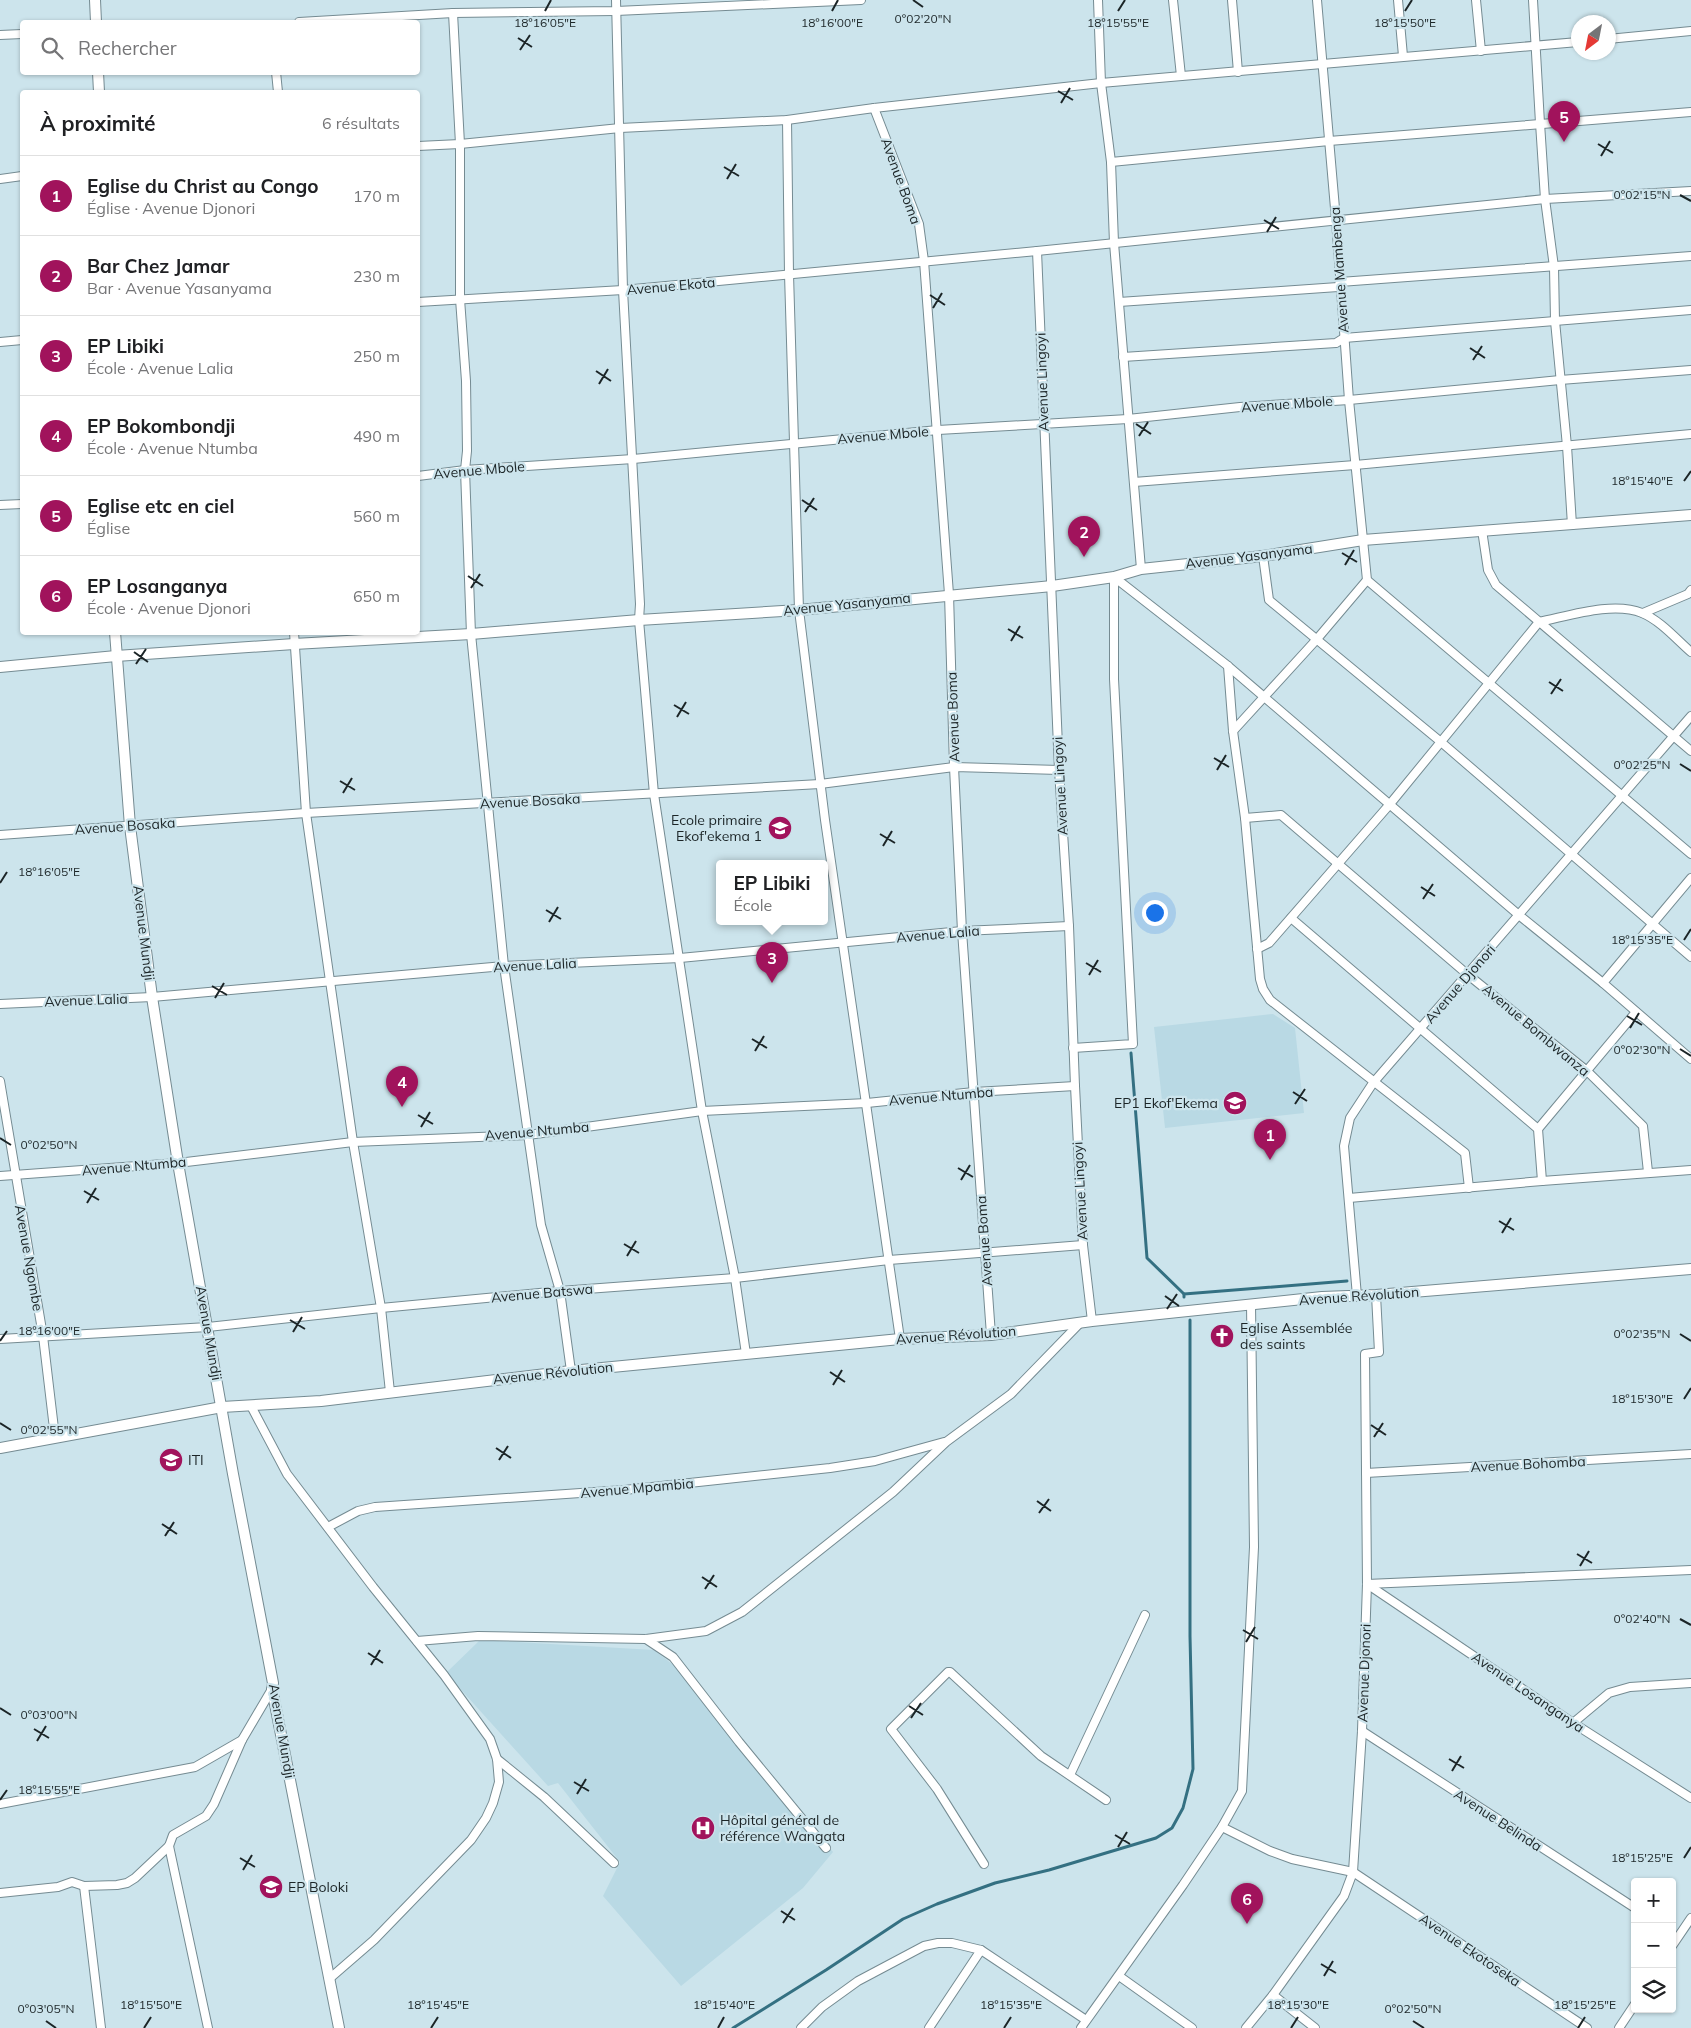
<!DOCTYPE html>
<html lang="fr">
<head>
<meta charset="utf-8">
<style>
	body { margin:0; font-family:Mulish,sans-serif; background:#f6f6f6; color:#202124 }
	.controls { position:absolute; right:15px; bottom:15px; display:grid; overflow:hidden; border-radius:5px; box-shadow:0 1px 4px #0004 }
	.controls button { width:45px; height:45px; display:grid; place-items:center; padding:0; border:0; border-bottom:1px solid #e0e0e0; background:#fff; color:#202124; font:25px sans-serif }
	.compass { position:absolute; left:1571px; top:15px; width:45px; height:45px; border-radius:50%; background:#fff; box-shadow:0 1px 4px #0004; rotate:212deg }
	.you { position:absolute; left:1154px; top:912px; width:18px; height:18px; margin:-12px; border:4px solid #fff; border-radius:50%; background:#1a73e8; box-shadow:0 0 0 8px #1a73e833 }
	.badge { display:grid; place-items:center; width:32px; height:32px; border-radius:50%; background:#a1135c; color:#fff; font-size:16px; font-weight:700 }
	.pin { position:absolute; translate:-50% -41px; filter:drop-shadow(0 1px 2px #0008) }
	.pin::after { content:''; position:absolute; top:26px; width:18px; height:15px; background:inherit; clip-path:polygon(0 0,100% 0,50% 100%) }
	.popup { position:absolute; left:716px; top:860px; width:112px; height:65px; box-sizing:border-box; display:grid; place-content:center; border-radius:5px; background:#fff; filter:drop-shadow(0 1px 4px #0005); font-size:16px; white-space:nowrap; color:#757577 }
	.popup b { font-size:19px; color:#202124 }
	.popup::after { content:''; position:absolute; left:50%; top:100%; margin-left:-10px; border:10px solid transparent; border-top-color:#fff }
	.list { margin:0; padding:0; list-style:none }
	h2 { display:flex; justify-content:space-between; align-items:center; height:65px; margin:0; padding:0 20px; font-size:21px }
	h2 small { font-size:16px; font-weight:400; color:#757577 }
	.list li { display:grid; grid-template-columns:32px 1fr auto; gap:15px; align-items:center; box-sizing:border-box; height:80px; padding:0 20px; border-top:1px solid #e0e0e0 }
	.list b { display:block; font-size:19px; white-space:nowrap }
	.list p { margin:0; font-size:16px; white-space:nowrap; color:#757577 }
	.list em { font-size:16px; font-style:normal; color:#757577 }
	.icon { flex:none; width:28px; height:28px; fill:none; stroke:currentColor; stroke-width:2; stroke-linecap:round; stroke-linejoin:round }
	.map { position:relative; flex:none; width:1691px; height:2028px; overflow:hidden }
	.search { position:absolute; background:#fff; box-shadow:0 1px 4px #0004; left:20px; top:20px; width:400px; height:55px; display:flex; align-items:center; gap:12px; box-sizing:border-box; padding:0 18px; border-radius:5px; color:#757577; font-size:19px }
	.panel { position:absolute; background:#fff; box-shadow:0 1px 4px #0004; left:20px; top:90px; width:400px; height:545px; border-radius:5px }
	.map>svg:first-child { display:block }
	.built { fill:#b9d9e4 }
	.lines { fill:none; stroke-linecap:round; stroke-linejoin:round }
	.stream { stroke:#347082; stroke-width:3 }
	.minor-casing { stroke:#758b92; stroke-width:10 }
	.tertiary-casing { stroke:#758b92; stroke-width:12 }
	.minor { stroke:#fff; stroke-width:8 }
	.tertiary { stroke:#fff; stroke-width:10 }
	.ticks { fill:none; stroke:#1c2527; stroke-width:2 }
	.labels { text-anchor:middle; stroke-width:4.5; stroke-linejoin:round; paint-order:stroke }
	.street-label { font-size:14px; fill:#1c2527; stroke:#cce4ec }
	.poi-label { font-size:14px; fill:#1c2527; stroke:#cce4ec; text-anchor:start }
	.ticks-label { font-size:12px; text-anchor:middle; fill:#1c2527; stroke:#cce4ec; stroke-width:4.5; stroke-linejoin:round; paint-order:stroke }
</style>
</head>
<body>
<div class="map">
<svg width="1691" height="2028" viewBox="0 0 1691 2028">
	<rect width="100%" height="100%" fill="#cce4ec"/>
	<g class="built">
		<path d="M1273 1014 1295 1028 1304 1113 1165 1128 1154 1027Z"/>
		<path d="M480 1640 654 1650 694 1681 740 1736 791 1804 833 1852 803 1888 681 1986 603 1896 620 1862 558 1783 548 1786 446 1673Z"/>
	</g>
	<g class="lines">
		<g class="stream">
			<path d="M1131 1053 1147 1258 1184 1294"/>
			<path d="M1184 1297V1294L1347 1281"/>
			<path d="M733 2028 826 1970 903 1919 937 1904 995 1883 1049 1870 1156 1838 1172 1828 1183 1808 1193 1769 1190 1636V1320"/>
		</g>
		<g class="minor-casing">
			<g id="minor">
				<path d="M616 0 623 290 640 604 639 620 654 794 702 1111 735 1278 746 1354"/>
				<path d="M1098 0 1101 83 1111 162 1114 243 1141 569"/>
				<path d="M1173 0 1181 76"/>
				<path d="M1232 0 1238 72"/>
				<path d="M1317 0 1336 220 1349 400 1367 580 1691 854"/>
				<path d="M1398 0 1403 56"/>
				<path d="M1476 0 1481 51"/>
				<path d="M1533 0 1540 123 1545 199 1554 267 1555 321 1567 446 1572 525"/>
				<path d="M453 13 460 144V299L466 381 467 451 465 470 471 634 504 966 541 1225 560 1291 571 1371"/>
				<path d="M299 22 453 13 616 11 861 0"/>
				<path d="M0 35 22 34"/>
				<path d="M1608 39 1691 31"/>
				<path d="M276 72 278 92"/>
				<path d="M874 108 919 224 924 261 949 594 954 767 962 931 991 1335"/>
				<path d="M787 120 789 274 799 610 825 820 900 1339"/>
				<path d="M418 146 460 144 620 128 787 120 874 108 1101 83 1578 42"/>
				<path d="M1111 162 1329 141 1691 112"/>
				<path d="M0 179 22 176"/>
				<path d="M1037 251 1059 770 1069 926 1075 1086 1083 1245 1092 1321"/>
				<path d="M418 302 623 290 1037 251 1545 199 1691 191"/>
				<path d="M1119 302 1338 287 1340 282 1691 256"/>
				<path d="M0 342 22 340"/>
				<path d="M1123 357 1336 343 1344 338 1691 310"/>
				<path d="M418 476 465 470 633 459 938 430 1128 419 1240 407 1349 400 1560 380 1691 370"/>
				<path d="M1134 482 1355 465 1691 434"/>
				<path d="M0 505 22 504"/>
				<path d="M1482 530 1488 570 1496 585 1691 751"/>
				<path d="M1263 556 1269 600 1441 742 1691 957"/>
				<path d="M1114 577 1228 666 1520 916 1603 983 1691 1059"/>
				<path d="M1643 613 1688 594 1691 590"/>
				<path d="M294 632 306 813 353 1142 381 1308 390 1392"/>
				<path d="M1228 666 1233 731 1245 818 1260 979 1263 989 1270 1000 1465 1153 1469 1188"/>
				<path d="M1233 731 1317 639 1367 580"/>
				<path d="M1245 818 1281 815 1467 974 1587 1071 1643 1126 1648 1172"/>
				<path d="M0 835 306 813 820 784 954 767 1059 770"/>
				<path d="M1291 918 1538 1129 1542 1181"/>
				<path d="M1257 949 1269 943 1390 804 1539 622C1569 616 1613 601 1642 613 1661 621 1676 639 1691 652"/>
				<path d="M1603 983 1691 878"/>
				<path d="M0 1004 152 997 504 966 680 958 962 931 1069 926"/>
				<path d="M1073 1048 1133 1044 1114 679V577"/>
				<path d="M0 1081 43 1336 55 1437"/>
				<path d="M1538 1129 1636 1012"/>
				<path d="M0 1176 178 1163 353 1142 528 1135 702 1111 867 1103 974 1092 1075 1086"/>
				<path d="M1349 1198 1542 1181 1691 1170"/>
				<path d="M1357 1296 1344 1146 1350 1118 1373 1083 1691 716"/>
				<path d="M0 1339 208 1327 381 1308 560 1291 735 1278 889 1260 1083 1245"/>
				<path d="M251 1406 287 1474 373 1587 444 1675 490 1739 497 1759 499 1782 493 1803 486 1818 471 1840 374 1940 329 1979"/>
				<path d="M1366 1473 1691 1454"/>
				<path d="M328 1527 358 1511 375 1507 624 1490 830 1468 875 1461 944 1442"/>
				<path d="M1367 1584 1573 1723 1691 1798"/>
				<path d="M1367 1584 1691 1570"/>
				<path d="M646 1639 673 1657 739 1742 826 1848"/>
				<path d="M417 1641 478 1636 646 1639 706 1631 742 1612 893 1492 946 1442 1011 1394 1080 1323"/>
				<path d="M1573 1723 1609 1693 1630 1687 1691 1683"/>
				<path d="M1362 1731 1635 1908"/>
				<path d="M497 1759 544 1797 614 1863"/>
				<path d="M1070 1775 1145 1615"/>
				<path d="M0 1804 195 1767 242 1740 272 1689"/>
				<path d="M1222 1827 1270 1851 1292 1859 1353 1872 1587 2028"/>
				<path d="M169 1846 208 2028"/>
				<path d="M984 1864 937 1789 891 1729 948 1672H950L1041 1756 1106 1800"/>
				<path d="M84 1886 101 2028"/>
				<path d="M0 1893 58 1887 72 1882 84 1886 117 1885 127 1883 135 1878 169 1846 173 1835 206 1816 214 1804 242 1740"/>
				<path d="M1672 1946 1691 1918"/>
				<path d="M1119 1976 1192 2028"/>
				<path d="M1273 1995 1315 2028"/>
				<path d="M801 2028 822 2007 858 1981 924 1946 938 1943H952L981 1950 1086 2020"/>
				<path d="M929 2028 981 1950"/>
				<path d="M1081 2028 1183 1885 1222 1827 1242 1791 1254 1547 1251 1304"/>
				<path d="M1246 2028 1273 1995 1344 1896 1353 1872 1362 1731 1367 1584 1365 1354 1379 1352 1376 1295"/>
				<path d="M1619 2028 1635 2004"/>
			</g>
		</g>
		<g class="tertiary-casing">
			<g id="tertiary">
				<path d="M95 0 96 22"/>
				<path d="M98 72 99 92"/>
				<path d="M115 632 130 826 152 997 178 1163 233 1474 273 1683 272 1689 339 2028"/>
				<path d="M0 667 116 656 294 644 471 634 639 620 799 610 1052 586 1114 577 1141 569 1263 556 1363 540 1691 515"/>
				<path d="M0 1448 222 1407 321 1401 571 1371 900 1339 991 1335 1092 1321 1322 1297 1376 1295 1691 1269"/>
			</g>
		</g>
		<use href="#minor" class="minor"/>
		<use href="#tertiary" class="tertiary"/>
	</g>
	<path class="ticks" d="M913 0 923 7M545 11 551 0M832 11 838 0M1118 11 1125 0M1405 11 1412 0M518 38 532 47M520 50 530 35M1058 91 1073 100M1061 103 1070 88M1598 144 1613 153M1601 156 1610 141M724 167 739 176M727 179 736 164M1680 195 1691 201M1264 220 1279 229M1267 232 1276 217M930 295 945 305M933 308 942 293M1470 348 1485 358M1473 360 1482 346M596 371 611 381M599 384 608 369M1136 424 1151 434M1139 436 1148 422M1684 481 1691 471M802 500 817 510M805 512 814 498M1342 553 1357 562M1345 565 1354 550M468 576 483 586M471 588 480 574M1008 629 1023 638M1011 641 1020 626M134 652 148 662M136 664 146 649M1549 682 1563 691M1551 694 1561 679M674 705 689 714M677 717 686 702M1214 758 1229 767M1680 764 1691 771M1217 770 1226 755M340 781 355 790M343 793 352 778M880 834 895 843M883 846 892 831M0 883 7 872M1421 887 1435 896M1423 899 1433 884M546 910 561 919M549 922 558 907M1684 940 1691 929M1086 963 1101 972M1089 975 1098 960M212 986 227 995M215 998 224 983M1627 1016 1642 1025M1630 1028 1639 1013M752 1039 767 1048M1680 1049 1691 1056M755 1051 764 1036M1293 1092 1307 1101M1295 1104 1305 1089M418 1115 433 1124M421 1127 430 1112M0 1138 11 1145M958 1168 973 1177M961 1180 970 1165M84 1191 99 1200M87 1203 96 1188M1499 1221 1514 1230M1502 1233 1511 1218M624 1244 639 1253M627 1256 636 1241M1165 1296 1179 1306M1167 1309 1177 1294M290 1320 305 1329M293 1332 302 1317M1680 1334 1691 1341M0 1341 7 1331M830 1372 845 1382M833 1385 842 1370M1684 1399 1691 1388M0 1423 11 1430M1371 1425 1386 1435M1374 1437 1383 1423M496 1448 511 1458M499 1460 508 1446M1037 1501 1051 1511M1039 1513 1049 1499M162 1524 177 1534M165 1536 174 1522M1577 1554 1592 1563M1580 1566 1589 1551M702 1577 717 1587M705 1589 714 1575M1680 1619 1691 1625M1243 1630 1258 1639M1246 1642 1255 1627M368 1653 383 1663M371 1665 380 1650M909 1706 923 1715M0 1708 11 1715M911 1718 921 1703M34 1729 49 1738M37 1741 46 1726M1449 1759 1464 1768M1452 1771 1461 1756M574 1782 589 1791M577 1794 586 1779M0 1800 7 1790M1115 1835 1130 1844M1118 1847 1127 1832M240 1858 255 1867M1684 1858 1691 1847M243 1870 252 1855M781 1911 795 1920M783 1923 793 1908M1321 1964 1336 1973M1324 1976 1333 1961M46 2021 56 2028M1413 2021 1424 2028M144 2028 151 2017M431 2028 438 2017M718 2028 724 2017M1004 2028 1011 2017M1291 2028 1298 2017M1578 2028 1585 2017"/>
	<defs>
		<g id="school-disc" transform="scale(1.25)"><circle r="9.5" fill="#a1135c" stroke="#cce4ec"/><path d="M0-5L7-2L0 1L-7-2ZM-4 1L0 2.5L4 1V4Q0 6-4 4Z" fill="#fff"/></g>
		<g id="church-disc" transform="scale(1.25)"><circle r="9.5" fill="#a1135c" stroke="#cce4ec"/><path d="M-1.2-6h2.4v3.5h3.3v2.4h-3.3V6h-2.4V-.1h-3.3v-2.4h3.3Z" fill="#fff"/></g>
		<g id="hospital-disc" transform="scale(1.25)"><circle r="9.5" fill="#a1135c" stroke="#cce4ec"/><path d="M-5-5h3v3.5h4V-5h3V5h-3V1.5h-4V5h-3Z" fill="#fff"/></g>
	</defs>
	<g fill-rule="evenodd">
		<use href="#school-disc" x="780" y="828"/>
		<use href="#school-disc" x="1235" y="1103"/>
		<use href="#church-disc" x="1222" y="1336"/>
		<use href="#school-disc" x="171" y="1460"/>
		<use href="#hospital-disc" x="703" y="1828"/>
		<use href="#school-disc" x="271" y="1887"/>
	</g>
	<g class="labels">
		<g class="street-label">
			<text transform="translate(901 181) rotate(70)" y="5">Avenue Boma</text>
			<text transform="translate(1339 270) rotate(-94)" y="5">Avenue Mambenga</text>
			<text transform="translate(671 286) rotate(-5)" y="5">Avenue Ekota</text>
			<text transform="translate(1042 382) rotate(-92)" y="5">Avenue Lingoyi</text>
			<text transform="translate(1287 404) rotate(-4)" y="5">Avenue Mbole</text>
			<text transform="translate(883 435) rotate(-5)" y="5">Avenue Mbole</text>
			<text transform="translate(479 470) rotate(-5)" y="5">Avenue Mbole</text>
			<text transform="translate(1249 556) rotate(-7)" y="5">Avenue Yasanyama</text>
			<text transform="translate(847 604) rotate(-6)" y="5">Avenue Yasanyama</text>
			<text transform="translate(953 717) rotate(-92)" y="5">Avenue Boma</text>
			<text transform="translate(1060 786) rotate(-93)" y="5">Avenue Lingoyi</text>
			<text transform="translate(530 801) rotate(-3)" y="5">Avenue Bosaka</text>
			<text transform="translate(125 826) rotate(-4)" y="5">Avenue Bosaka</text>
			<text transform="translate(144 933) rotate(83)" y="5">Avenue Mundji</text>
			<text transform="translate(938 934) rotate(-5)" y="5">Avenue Lalia</text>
			<text transform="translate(535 965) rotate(-3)" y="5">Avenue Lalia</text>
			<text transform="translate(1460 984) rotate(-49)" y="5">Avenue Djonori</text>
			<text transform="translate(86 1000) rotate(-2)" y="5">Avenue Lalia</text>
			<text transform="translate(1536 1030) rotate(40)" y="5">Avenue Bombwanza</text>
			<text transform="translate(941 1096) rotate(-5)" y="5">Avenue Ntumba</text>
			<text transform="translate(537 1131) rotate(-5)" y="5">Avenue Ntumba</text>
			<text transform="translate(134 1166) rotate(-5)" y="5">Avenue Ntumba</text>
			<text transform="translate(1080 1191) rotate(-93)" y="5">Avenue Lingoyi</text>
			<text transform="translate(984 1241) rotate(-94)" y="5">Avenue Boma</text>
			<text transform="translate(29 1258) rotate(80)" y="5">Avenue Ngombe</text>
			<text transform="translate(542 1293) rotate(-5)" y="5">Avenue Batswa</text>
			<text transform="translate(1359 1296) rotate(-4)" y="5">Avenue Révolution</text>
			<text transform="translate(209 1333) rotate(80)" y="5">Avenue Mundji</text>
			<text transform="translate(956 1335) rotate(-4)" y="5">Avenue Révolution</text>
			<text transform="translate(553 1373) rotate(-6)" y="5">Avenue Révolution</text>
			<text transform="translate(1528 1464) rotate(-3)" y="5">Avenue Bohomba</text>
			<text transform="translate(637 1488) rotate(-5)" y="5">Avenue Mpambia</text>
			<text transform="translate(1364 1673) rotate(-88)" y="5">Avenue Djonori</text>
			<text transform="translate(1528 1692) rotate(34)" y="5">Avenue Losanganya</text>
			<text transform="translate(282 1731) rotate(80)" y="5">Avenue Mundji</text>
			<text transform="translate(1498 1820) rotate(33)" y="5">Avenue Belinda</text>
			<text transform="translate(1470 1950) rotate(34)" y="5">Avenue Ekotoseka</text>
		</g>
		<g class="poi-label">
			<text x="762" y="825" text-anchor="end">Ecole primaire<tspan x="762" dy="16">Ekof'ekema 1</tspan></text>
			<text x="1218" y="1108" text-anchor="end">EP1 Ekof'Ekema</text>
			<text x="1240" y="1333">Eglise Assemblée<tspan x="1240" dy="16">des saints</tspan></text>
			<text x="188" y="1465">ITI</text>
			<text x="720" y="1825">Hôpital général de<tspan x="720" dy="16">référence Wangata</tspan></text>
			<text x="288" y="1892">EP Boloki</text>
		</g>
	</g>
	<g class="ticks-label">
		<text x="923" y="23">0°02'20"N</text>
		<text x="545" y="27">18°16'05"E</text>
		<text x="832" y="27">18°16'00"E</text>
		<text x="1118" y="27">18°15'55"E</text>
		<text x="1405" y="27">18°15'50"E</text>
		<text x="1642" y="199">0°02'15"N</text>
		<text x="1642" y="485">18°15'40"E</text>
		<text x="1642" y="769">0°02'25"N</text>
		<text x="49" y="876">18°16'05"E</text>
		<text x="1642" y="944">18°15'35"E</text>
		<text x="1642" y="1054">0°02'30"N</text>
		<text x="49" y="1149">0°02'50"N</text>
		<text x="49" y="1335">18°16'00"E</text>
		<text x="1642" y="1338">0°02'35"N</text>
		<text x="1642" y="1403">18°15'30"E</text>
		<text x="49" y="1434">0°02'55"N</text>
		<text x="1642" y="1623">0°02'40"N</text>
		<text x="49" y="1719">0°03'00"N</text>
		<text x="49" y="1794">18°15'55"E</text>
		<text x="1642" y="1862">18°15'25"E</text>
		<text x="151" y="2009">18°15'50"E</text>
		<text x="438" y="2009">18°15'45"E</text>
		<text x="724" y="2009">18°15'40"E</text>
		<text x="1011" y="2009">18°15'35"E</text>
		<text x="1298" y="2009">18°15'30"E</text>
		<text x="1585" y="2009">18°15'25"E</text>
		<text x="46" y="2013">0°03'05"N</text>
		<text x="1413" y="2013">0°02'50"N</text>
	</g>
</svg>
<div class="controls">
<button>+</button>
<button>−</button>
<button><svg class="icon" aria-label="layers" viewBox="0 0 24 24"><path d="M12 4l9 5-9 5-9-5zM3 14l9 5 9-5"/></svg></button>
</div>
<svg class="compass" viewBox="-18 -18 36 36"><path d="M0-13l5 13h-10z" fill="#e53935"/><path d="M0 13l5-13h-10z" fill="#757577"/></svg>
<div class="you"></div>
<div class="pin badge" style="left:1270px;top:1160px">1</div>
<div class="pin badge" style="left:1084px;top:557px">2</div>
<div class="pin badge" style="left:772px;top:983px">3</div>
<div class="popup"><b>EP Libiki</b>École</div>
<div class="pin badge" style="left:402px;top:1107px">4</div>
<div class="pin badge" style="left:1564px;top:142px">5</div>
<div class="pin badge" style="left:1247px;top:1924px">6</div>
<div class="search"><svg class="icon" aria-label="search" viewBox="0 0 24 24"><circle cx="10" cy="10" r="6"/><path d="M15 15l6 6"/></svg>Rechercher</div>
<section class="panel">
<h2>À proximité<small>6 résultats</small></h2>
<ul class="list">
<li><span class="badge">1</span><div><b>Eglise du Christ au Congo</b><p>Église · Avenue Djonori</p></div><em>170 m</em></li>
<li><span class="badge">2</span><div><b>Bar Chez Jamar</b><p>Bar · Avenue Yasanyama</p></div><em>230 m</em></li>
<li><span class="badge">3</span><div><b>EP Libiki</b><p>École · Avenue Lalia</p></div><em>250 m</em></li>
<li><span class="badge">4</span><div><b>EP Bokombondji</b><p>École · Avenue Ntumba</p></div><em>490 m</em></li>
<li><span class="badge">5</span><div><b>Eglise etc en ciel</b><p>Église</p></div><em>560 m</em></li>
<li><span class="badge">6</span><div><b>EP Losanganya</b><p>École · Avenue Djonori</p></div><em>650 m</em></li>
</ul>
</section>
</div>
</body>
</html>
